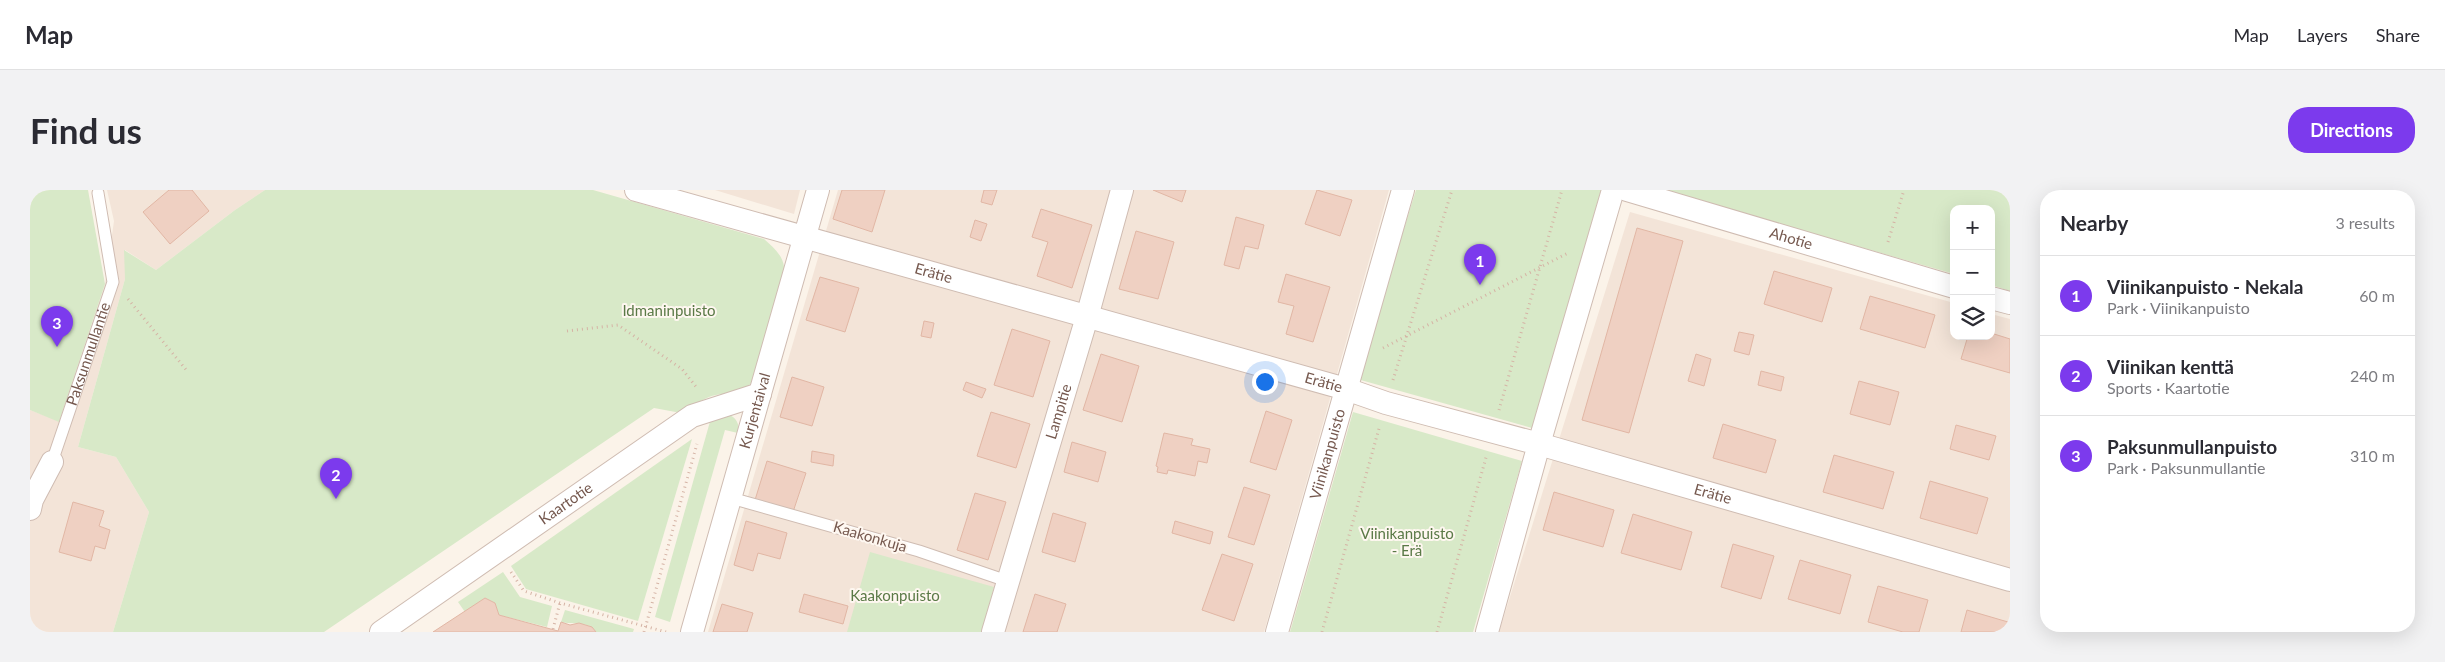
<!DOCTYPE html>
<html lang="en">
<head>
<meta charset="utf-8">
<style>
	body { margin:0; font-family:Lato,sans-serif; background:#f2f2f3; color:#2b2b33 }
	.controls { position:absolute; right:15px; top:15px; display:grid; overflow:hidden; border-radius:10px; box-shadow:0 5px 20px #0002 }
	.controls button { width:45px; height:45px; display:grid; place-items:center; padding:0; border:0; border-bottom:1px solid #e1e1e2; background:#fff; color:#2b2b33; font:25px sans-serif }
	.you { position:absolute; left:1234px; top:191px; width:18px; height:18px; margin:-12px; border:4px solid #fff; border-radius:50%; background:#1a73e8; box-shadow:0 0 0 8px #1a73e833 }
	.badge { display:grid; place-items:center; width:32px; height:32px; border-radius:50%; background:#7c3aed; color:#fff; font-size:16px; font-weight:700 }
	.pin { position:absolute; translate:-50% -41px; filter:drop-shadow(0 1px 2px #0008) }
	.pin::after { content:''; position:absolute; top:26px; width:18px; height:15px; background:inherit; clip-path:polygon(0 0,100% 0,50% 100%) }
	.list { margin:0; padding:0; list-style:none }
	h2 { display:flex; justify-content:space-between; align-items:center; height:65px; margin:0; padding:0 20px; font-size:21px }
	h2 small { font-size:16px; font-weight:400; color:#7c7c81 }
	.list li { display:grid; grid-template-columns:32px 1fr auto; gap:15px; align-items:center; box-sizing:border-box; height:80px; padding:0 20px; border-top:1px solid #e1e1e2 }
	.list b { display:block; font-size:19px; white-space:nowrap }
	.list p { margin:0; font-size:16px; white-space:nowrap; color:#7c7c81 }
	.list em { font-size:16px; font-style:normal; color:#7c7c81 }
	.icon { flex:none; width:28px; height:28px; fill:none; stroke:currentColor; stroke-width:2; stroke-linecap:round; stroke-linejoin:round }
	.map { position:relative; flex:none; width:1980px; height:442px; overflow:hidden; border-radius:20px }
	header { display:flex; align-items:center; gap:30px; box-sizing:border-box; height:70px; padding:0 25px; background:#fff; border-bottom:1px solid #e1e1e2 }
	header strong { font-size:24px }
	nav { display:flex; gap:28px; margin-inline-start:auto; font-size:18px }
	.intro { display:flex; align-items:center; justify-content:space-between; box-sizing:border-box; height:120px; padding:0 30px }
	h1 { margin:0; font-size:35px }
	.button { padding:12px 22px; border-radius:20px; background:#7c3aed; color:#fff; font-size:18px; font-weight:700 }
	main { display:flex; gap:30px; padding:0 30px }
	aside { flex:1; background:#fff; border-radius:20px; box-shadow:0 5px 20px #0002 }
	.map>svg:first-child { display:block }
	.residential { fill:#f3e4d8 }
	.green { fill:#d8e9c8 }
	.building { fill:#efd0c2; stroke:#e1b6a4 }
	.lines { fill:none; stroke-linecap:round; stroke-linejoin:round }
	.service-casing { stroke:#cfbcb2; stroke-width:13 }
	.minor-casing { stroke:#cfbcb2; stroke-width:24 }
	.path { stroke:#d5b3a5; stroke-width:3; stroke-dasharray:1 4; stroke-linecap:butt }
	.service { stroke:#fff; stroke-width:11 }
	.minor { stroke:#fff; stroke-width:22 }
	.labels { text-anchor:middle; stroke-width:4; stroke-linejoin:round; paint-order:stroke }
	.street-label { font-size:15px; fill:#75584e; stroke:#fef7f0 }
	.park-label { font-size:15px; fill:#5a7946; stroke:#fef7f0 }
</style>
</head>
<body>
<header>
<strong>Map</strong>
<nav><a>Map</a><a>Layers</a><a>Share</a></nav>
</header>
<div class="intro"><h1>Find us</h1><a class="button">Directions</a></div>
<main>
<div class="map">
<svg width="1980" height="442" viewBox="0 0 1980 442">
	<rect width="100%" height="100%" fill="#fbf3e9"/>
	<g class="residential">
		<path d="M77 0H235L205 20 126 80 95 60V89L48 257 86 267 119 322 83 442H0V220L29 231 75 94 84 31Z"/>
		<path d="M685 0H770L764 24Z"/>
		<path d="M808 0H1359L1234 442H678Z"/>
		<path d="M1600 22 1924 113V146H1961V124L1980 129V442H1469Z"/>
	</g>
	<g class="green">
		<path d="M0 0H58L75 94 29 232 0 220Z"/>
		<path d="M235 0H563L734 49C742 56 753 65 754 77 756 100 733 162 726 187 712 208 699 200 679 207 669 211 660 218 651 223L624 218 294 442H83L119 322 86 267 48 257 95 89 94 60 126 80 205 20Z"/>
		<path d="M1386 0H1571L1502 238 1327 189Z"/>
		<path d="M1632 0H1980V101L1961 95V19H1924V84Z"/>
		<path d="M1323 222 1492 271 1443 442H1260Z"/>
		<path d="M697 223C706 228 710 233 708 243L695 240 640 432 625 427 681 228Z"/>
		<path d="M662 249 608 431 496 399 481 376Z"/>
		<path d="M840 362 964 397 952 442H817Z"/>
		<path d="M473 382 490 407 522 416 517 437 469 425 465 413 455 408 435 422 428 412Z"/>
		<path d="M535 420 604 439 603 442H566C557 430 543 435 531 432Z"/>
	</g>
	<g class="building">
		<path d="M139 0H162L179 21 140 54 113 22Z"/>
		<path d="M812 0H855L842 42 803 29Z"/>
		<path d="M954 0H967L962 15 951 12Z"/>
		<path d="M1123 0H1156L1152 12Z"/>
		<path d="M1287 0 1322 10 1310 46 1275 34Z"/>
		<path d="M1011 19 1062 35 1042 98 1007 86 1018 52 1002 47Z"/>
		<path d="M1206 27 1234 35 1228 59 1215 56 1209 79 1194 75Z"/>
		<path d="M945 30 957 34 951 51 940 47Z"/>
		<path d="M1607 38 1653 51 1599 243 1552 230Z"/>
		<path d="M1106 41 1144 52 1128 109 1089 99Z"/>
		<path d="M1744 81 1802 98 1792 132 1734 114Z"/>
		<path d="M1256 84 1300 97 1283 152 1256 144 1264 116 1248 112Z"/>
		<path d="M790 87 829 98 815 142 776 130Z"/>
		<path d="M1840 106 1905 125 1895 158 1830 139Z"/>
		<path d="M894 131 904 133 901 148 891 146Z"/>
		<path d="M982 139 1020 151 1003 207 964 195Z"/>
		<path d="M1709 142 1724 145 1719 165 1704 161Z"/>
		<path d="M1961 143 1980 149V183L1931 169 1938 146H1961Z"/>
		<path d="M1071 164 1109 176 1092 232 1053 220Z"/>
		<path d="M1666 164 1681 169 1674 196 1658 191Z"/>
		<path d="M1731 181 1754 187 1751 201 1728 195Z"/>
		<path d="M762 187 794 197 782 236 750 227Z"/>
		<path d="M1829 191 1869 202 1860 235 1820 224Z"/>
		<path d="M936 192 956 199 952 208 933 200Z"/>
		<path d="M1236 221 1262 230 1246 280 1220 272Z"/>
		<path d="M961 222 1000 234 986 278 947 266Z"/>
		<path d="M1693 234 1746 250 1736 283 1683 268Z"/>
		<path d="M1926 235 1966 246 1959 270 1920 259Z"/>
		<path d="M1134 243 1163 249 1161 255 1180 259 1177 273 1168 271 1165 286 1138 280 1137 284 1127 282 1128 277 1126 276Z"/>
		<path d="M1042 252 1076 262 1068 292 1034 282Z"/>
		<path d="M782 261 804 265 803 276 781 272Z"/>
		<path d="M1804 265 1864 282 1853 319 1793 302Z"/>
		<path d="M737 271 776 283 763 322 725 310Z"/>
		<path d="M1900 291 1958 308 1947 344 1890 328Z"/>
		<path d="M1214 297 1240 305 1224 355 1198 347Z"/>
		<path d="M1524 302 1584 320 1573 357 1513 340Z"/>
		<path d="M945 303 976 312 958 370 927 360Z"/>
		<path d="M43 312 74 321 69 336 80 340 75 359 65 356 61 371 29 362Z"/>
		<path d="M1023 323 1056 333 1045 372 1012 362Z"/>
		<path d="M1603 324 1662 342 1651 380 1591 363Z"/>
		<path d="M716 331 757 343 750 369 728 363 723 381 704 375Z"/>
		<path d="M1145 331 1183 342 1180 354 1142 343Z"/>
		<path d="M1703 354 1744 366 1731 409 1691 397Z"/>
		<path d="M1192 364 1223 374 1204 431 1172 420Z"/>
		<path d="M1770 370 1821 385 1810 424 1758 409Z"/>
		<path d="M1848 396 1898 410 1889 442H1873L1838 432Z"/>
		<path d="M774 404 818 416 813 434 769 422Z"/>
		<path d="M1005 404 1036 414 1027 442H993Z"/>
		<path d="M455 408 465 413 469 425 528 441 531 432 540 435 549 433 562 437 566 442H403Z"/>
		<path d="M692 414 723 423 717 442H683Z"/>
		<path d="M1937 420 1978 432 1975 442H1931Z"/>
	</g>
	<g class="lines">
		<g class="service-casing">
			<g id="service">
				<path id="s1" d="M22 272 83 92 68 3"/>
				<path d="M701 308 889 361 977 391"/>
			</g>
		</g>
		<g class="minor-casing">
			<g id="minor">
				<path id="s2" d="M606 0 1316 199 1356 213 1509 254 1980 390"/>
				<path id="s3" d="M1597 0 1924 97"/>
				<path d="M1961 108 1980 113"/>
				<path d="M0 319 2 310 22 272"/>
				<path id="s4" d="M351 442 662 226 730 204"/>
				<path id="s5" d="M662 442 788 0"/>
				<path id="s6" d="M963 442 1057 127 1092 0"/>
				<path id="s7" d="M1247 442 1373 0"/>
				<path d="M1457 442 1509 254 1583 0"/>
			</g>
		</g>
		<g class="path">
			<path d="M1858 52 1874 0"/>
			<path d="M98 109 158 182"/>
			<path d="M537 141 588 135 652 179 667 198"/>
			<path d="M1353 158 1538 63"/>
			<path d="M1363 190 1422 0"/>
			<path d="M1469 220 1532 0"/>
			<path d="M481 382 494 401 530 413 636 442"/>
			<path d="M523 439 530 413"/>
			<path d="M614 442 667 254"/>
			<path d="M1292 442 1350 235"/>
			<path d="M1407 442 1457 264"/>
		</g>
		<use href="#service" class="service"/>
		<use href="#minor" class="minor"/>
	</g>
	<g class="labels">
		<g class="street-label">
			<text dy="5" stroke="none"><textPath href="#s3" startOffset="171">Ahotie</textPath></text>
			<text dy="5" stroke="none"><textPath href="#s2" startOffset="309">Erätie</textPath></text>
			<text dy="5" stroke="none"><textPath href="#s1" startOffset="114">Paksunmullantie</textPath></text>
			<text dy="5" stroke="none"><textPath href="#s2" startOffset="714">Erätie</textPath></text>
			<text dy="5" stroke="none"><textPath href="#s5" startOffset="230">Kurjentaival</textPath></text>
			<text dy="5" stroke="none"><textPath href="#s6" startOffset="230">Lampitie</textPath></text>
			<text dy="5" stroke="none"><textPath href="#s7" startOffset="185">Viinikanpuisto</textPath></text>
			<text dy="5" stroke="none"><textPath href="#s2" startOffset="1119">Erätie</textPath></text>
			<text dy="5" stroke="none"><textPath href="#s4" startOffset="225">Kaartotie</textPath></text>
			<text transform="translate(840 347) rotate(16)" y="5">Kaakonkuja</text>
		</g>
		<g class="park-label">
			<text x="639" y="126">Idmaninpuisto</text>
			<text x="1377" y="349">Viinikanpuisto<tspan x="1377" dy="17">- Erä</tspan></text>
			<text x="865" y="411">Kaakonpuisto</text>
		</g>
	</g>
</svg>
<div class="controls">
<button>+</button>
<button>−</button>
<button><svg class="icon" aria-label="layers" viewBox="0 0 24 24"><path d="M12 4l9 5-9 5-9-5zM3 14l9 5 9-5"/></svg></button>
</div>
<div class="you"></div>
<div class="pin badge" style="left:1450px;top:95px">1</div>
<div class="pin badge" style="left:306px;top:309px">2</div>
<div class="pin badge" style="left:27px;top:157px">3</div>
</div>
<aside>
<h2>Nearby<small>3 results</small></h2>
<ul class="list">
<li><span class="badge">1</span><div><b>Viinikanpuisto - Nekala</b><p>Park · Viinikanpuisto</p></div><em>60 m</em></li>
<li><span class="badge">2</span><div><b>Viinikan kenttä</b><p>Sports · Kaartotie</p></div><em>240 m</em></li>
<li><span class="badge">3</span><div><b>Paksunmullanpuisto</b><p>Park · Paksunmullantie</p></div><em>310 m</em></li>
</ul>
</aside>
</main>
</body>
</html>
